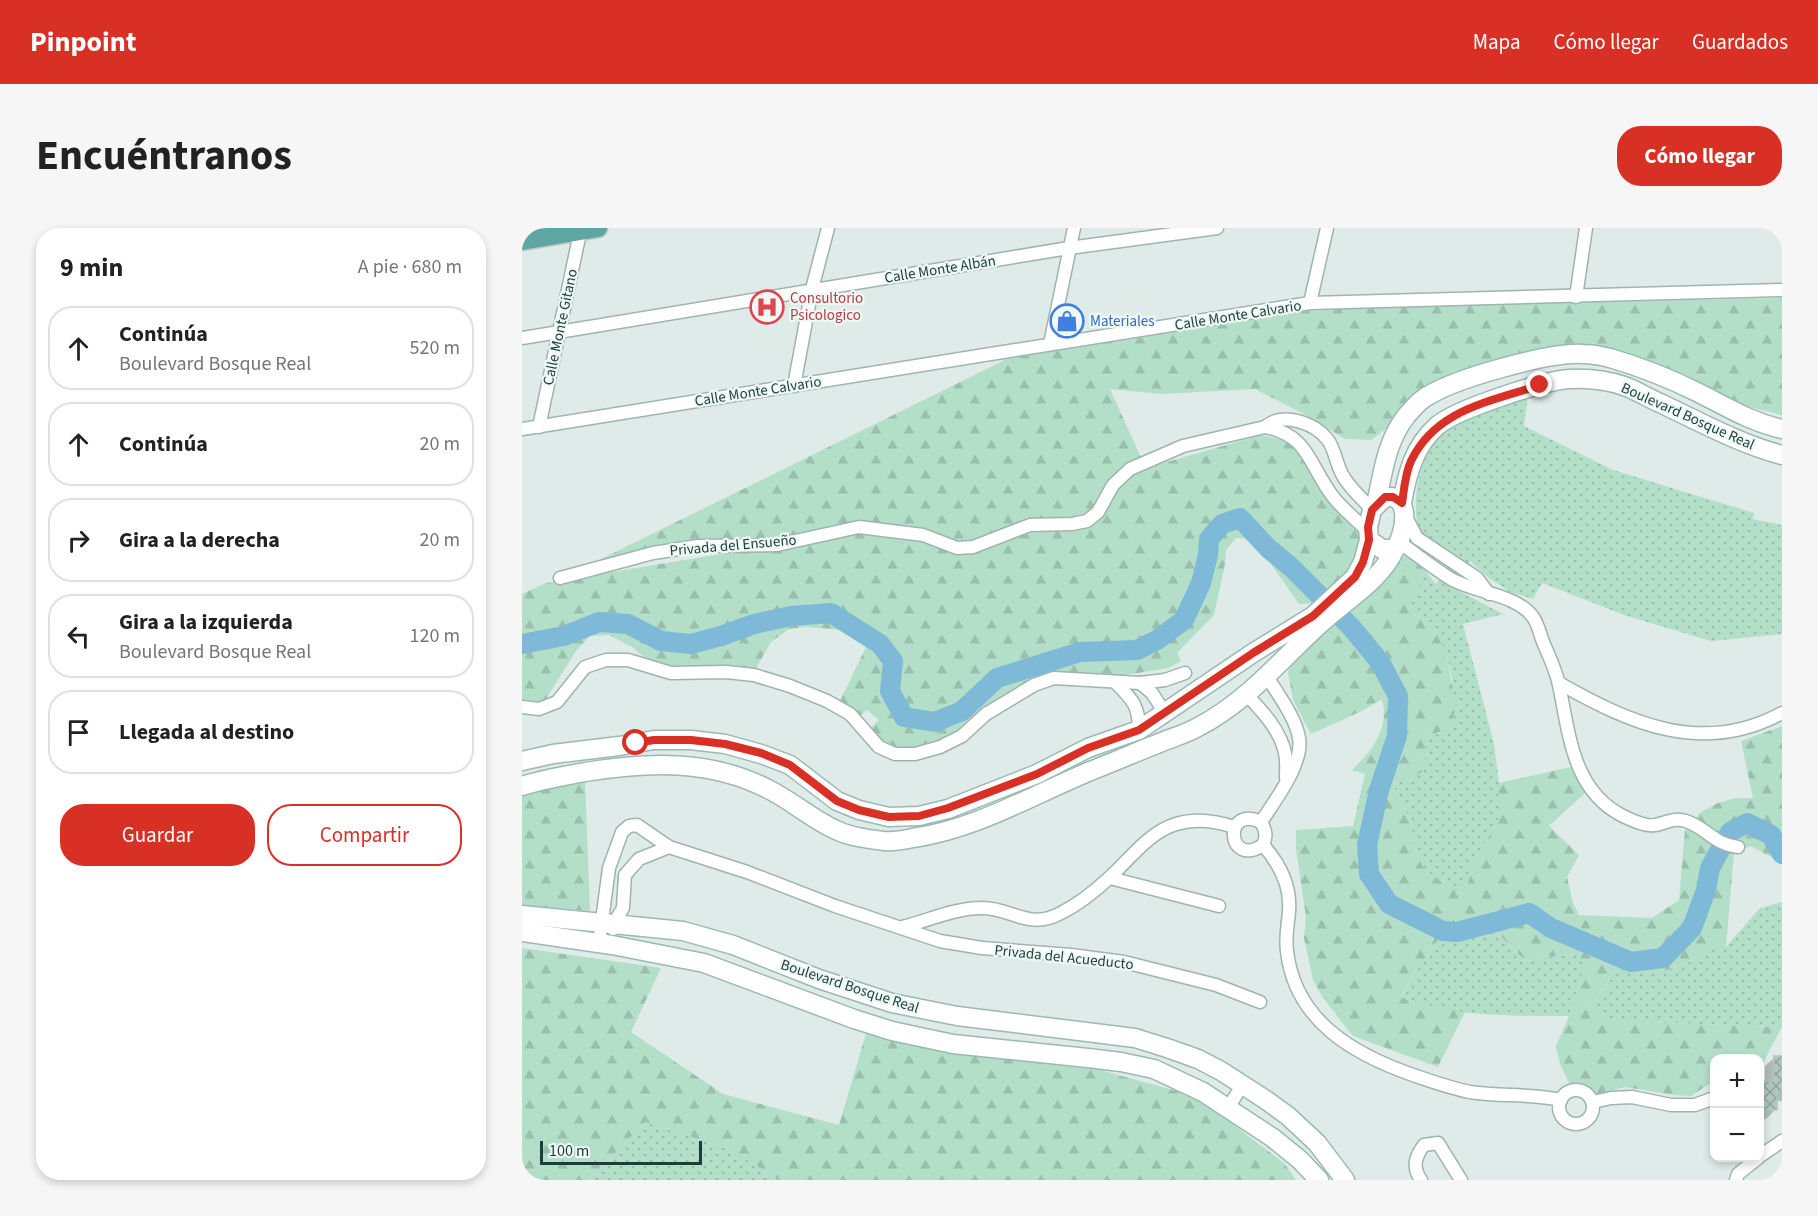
<!DOCTYPE html>
<html lang="es">
<head>
<meta charset="utf-8">
<style>
	body { margin:0; font-family:"Source Sans 3",sans-serif; background:#f6f6f6; color:#222 }
	.controls { position:absolute; right:18px; bottom:18px; display:grid; overflow:hidden; border-radius:12px; box-shadow:0 3px 9px #0003 }
	.controls button { width:54px; height:54px; display:grid; place-items:center; padding:0; border:0; border-bottom:2px solid #e0e0e0; background:#fff; color:#222; font:30px sans-serif }
	.scale { position:absolute; left:18px; bottom:15px; width:162px; box-sizing:border-box; padding-left:6px; border:3px solid #1d3d3a; border-top:0; font-size:16px; line-height:21px; white-space:nowrap; color:#1d3d3a; -webkit-text-stroke:4px #eef8f5; paint-order:stroke }
	.stop { position:absolute; width:18px; height:18px; margin:-14px; border:4px solid #d93025; border-radius:50%; background:#fff }
	.stop.end { background:#d93025; border-color:#fff; box-shadow:0 2px 6px #0008 }
	.list { margin:0; padding:0; list-style:none }
	h2 { display:flex; justify-content:space-between; align-items:center; height:78px; margin:0; padding:0 24px; font-size:26px }
	h2 small { font-size:20px; font-weight:400; color:#767676 }
	.list li { display:grid; grid-template-columns:39px 1fr auto; gap:18px; align-items:center; box-sizing:border-box; height:84px; margin:0 12px 12px; padding:0 12px; border:2px solid #e0e0e0; border-radius:24px }
	.list b { display:block; font-size:22px; white-space:nowrap }
	.list p { margin:0; font-size:20px; white-space:nowrap; color:#767676 }
	.list em { font-size:20px; font-style:normal; color:#767676 }
	.actions { display:flex; gap:12px; padding:18px 24px }
	.actions a { flex:1; padding:14px 0; border:2px solid #d93025; border-radius:24px; text-align:center; font-size:21px; color:#d93025 }
	.actions .main { background:#d93025; color:#fff }
	.icon { flex:none; width:33px; height:33px; fill:none; stroke:currentColor; stroke-width:2; stroke-linecap:round; stroke-linejoin:round }
	.map { position:relative; flex:none; width:1260px; height:952px; overflow:hidden; border-radius:24px }
	header { display:flex; align-items:center; gap:36px; box-sizing:border-box; height:84px; padding:0 30px; background:#d93025; color:#fff }
	header strong { font-size:28px }
	nav { display:flex; gap:33px; margin-inline-start:auto; font-size:21px }
	.intro { display:flex; align-items:center; justify-content:space-between; box-sizing:border-box; height:144px; padding:0 36px }
	h1 { margin:0; font-size:42px }
	.button { padding:15px 27px; border-radius:24px; background:#d93025; color:#fff; font-size:21px; font-weight:700 }
	main { display:flex; gap:36px; padding:0 36px }
	aside { flex:1; background:#fff; border-radius:24px; box-shadow:0 3px 9px #0003 }
	.map>svg:first-child { display:block }
	.grass { fill:url(#grass-dots) }
	.forest { fill:url(#forest-firs) }
	.shadow { fill:#0003 }
	.lines { fill:none; stroke-linecap:round; stroke-linejoin:round }
	.river { stroke:#7eb9d8; stroke-width:20 }
	.building { fill:url(#building-cross-hatch); stroke:#afc6c1; stroke-width:1.5 }
	.street-casing { stroke:#a0b3b0; stroke-width:15 }
	.secondary-casing { stroke:#9bb8b3; stroke-width:21 }
	.primary-casing { stroke:#bbc5c4; stroke-width:21 }
	.street { stroke:#fff; stroke-width:12 }
	.secondary { stroke:#fff; stroke-width:18 }
	.primary { stroke:#5da6a1; stroke-width:18 }
	.route { stroke:#d93025; stroke-width:8 }
	.labels { text-anchor:middle; stroke-width:4.5; stroke-linejoin:round; paint-order:stroke }
	.street-label { font-size:15px; fill:#1d3d3a; stroke:#eef8f5 }
	.health-label { font-size:15px; fill:#be3a42; stroke:#eef8f5; text-anchor:start }
	.shop-label { font-size:15px; fill:#366cbe; stroke:#eef8f5; text-anchor:start }
</style>
</head>
<body>
<header>
<strong>Pinpoint</strong>
<nav><a>Mapa</a><a>Cómo llegar</a><a>Guardados</a></nav>
</header>
<div class="intro"><h1>Encuéntranos</h1><a class="button">Cómo llegar</a></div>
<main>
<aside>
<h2>9 min<small>A pie · 680 m</small></h2>
<ul class="list">
<li><svg class="icon" aria-label="ahead" viewBox="0 0 24 24"><path d="M12 20V5M6 11l6-6 6 6"/></svg><div><b>Continúa</b><p>Boulevard Bosque Real</p></div><em>520 m</em></li>
<li><svg class="icon" aria-label="ahead" viewBox="0 0 24 24"><path d="M12 20V5M6 11l6-6 6 6"/></svg><div><b>Continúa</b></div><em>20 m</em></li>
<li><svg class="icon" aria-label="right" viewBox="0 0 24 24"><path d="M7 20v-9h11M14 6l5 5-5 5"/></svg><div><b>Gira a la derecha</b></div><em>20 m</em></li>
<li><svg class="icon" aria-label="left" viewBox="0 0 24 24"><path d="M17 20v-9H6M10 6l-5 5 5 5"/></svg><div><b>Gira a la izquierda</b><p>Boulevard Bosque Real</p></div><em>120 m</em></li>
<li><svg class="icon" aria-label="arrive" viewBox="0 0 24 24"><path d="M6 21V4h12l-3 4 3 4H6"/></svg><div><b>Llegada al destino</b></div></li>
</ul>
<div class="actions"><a class="main">Guardar</a><a>Compartir</a></div>
</aside>
<div class="map">
<svg width="1260" height="952" viewBox="0 0 1260 952">
	<defs>
		<pattern id="grass-dots" width="8" height="8" patternUnits="userSpaceOnUse" patternTransform="scale(1.5)"><rect width="8" height="8" fill="#b3dfc8"/><path d="M2 2h.1M6 6h.1" fill="none" stroke="#9ac0ad" stroke-width="1.8" stroke-linecap="round"/></pattern>
		<pattern id="forest-firs" width="22" height="20" patternUnits="userSpaceOnUse" patternTransform="scale(1.5)"><rect width="22" height="20" fill="#b3dfc8"/><path d="M5 1l3.5 6h-7zM16 11l3.5 6h-7z" fill="#9ac0ad"/></pattern>
		<pattern id="building-cross-hatch" width="8" height="8" patternUnits="userSpaceOnUse" patternTransform="scale(1.5)"><rect width="8" height="8" fill="#b3c6c1"/><path d="M0 0l8 8M0 8l8-8" fill="none" stroke="#91a29e"/></pattern>
	</defs>
	<rect width="100%" height="100%" fill="#deebe8"/>
	<g class="grass">
		<path d="M1006 168 1002 198 1091 242 1232 285 1231 291 1260 297V406L1189 413 1105 388 1020 355 1011 371 988 364 967 350 948 333 935 362 981 386 941 396 972 516 977 555V593L951 638 946 655 938 660C915 655 897 641 892 618 890 609 891 598 887 590 882 578 875 568 871 556L880 552 892 551 899 526 909 507 918 505 931 455 924 423 915 407 900 391 887 382 903 342 914 356 933 328 897 305C888 267 898 221 929 196Z"/>
		<path d="M1260 674V799L1093 793 1067 780 1085 757 1093 731 1142 743 1179 730 1186 719H1204L1238 680Z"/>
		<path d="M969 698 997 727 1006 733 1021 729 1054 727 1064 734 1047 788C998 788 924 789 879 770L897 738 910 722 921 703 935 704Z"/>
		<path d="M123 894 210 922 257 952H67Z"/>
	</g>
	<g class="forest">
		<path d="M1260 70V187L1228 179 1136 136 1073 122 942 143 849 212 823 211 786 188 733 161 639 166 588 161 621 234 567 286 448 316 427 315 376 297 344 294 260 310 173 312 71 335 487 130 786 83 850 79Z"/>
		<path d="M739 207 762 212 780 223 838 302 836 332 822 353 796 375 777 376 749 336 725 311 714 310 704 322 703 336 692 387 655 425 659 433 646 440 598 448 568 445 516 450 460 481 432 509 383 524 361 517 348 501 357 492 345 482 338 488 318 473 344 419 321 402 284 399 267 401 249 414 233 442 153 443 130 436 110 419 87 407 68 408 54 423 22 474 0 472V366L24 355 337 303 375 306 454 323 484 311 520 302 567 295 591 273 597 257 610 244Z"/>
		<path d="M883 327 903 342 887 382 900 391 915 407 924 423 934 478 929 500 909 507 899 526 905 532 901 542 892 551 880 552 871 556C875 568 882 578 887 590 891 598 890 609 892 618 897 641 915 655 938 660L946 655 955 627 977 593V555L1049 539 1063 565 1027 598 1057 627 1045 649 1051 675 1057 687 1130 690 1157 672 1163 602 1179 584 1196 575 1214 570H1231L1219 513 1260 498V635L1229 618 1212 625 1204 719 1193 723 1186 719 1179 730 1142 743 1093 732 1085 756 1068 779 1093 793 1260 799 1238 840V830H1192V853L1169 868 1152 867 1103 859 1076 866 1048 857 1038 836 1034 818 1047 788 1063 734 1054 727 1021 729 1006 733 997 727 969 698 935 704 921 703 910 722 897 738 879 769 889 774 943 784 916 839 831 808 801 770 791 752 782 710 784 689 774 621V602L831 598 843 546 830 542C850 523 868 500 860 471L840 483 789 506 771 472 766 444 772 430 864 348Z"/>
		<path d="M63 552 68 683 0 677V563Z"/>
		<path d="M0 720 139 740 109 804 201 866 317 897 345 802 433 824 578 842 673 868 762 935 774 952H257L210 922 123 894 67 952H0Z"/>
	</g>
	<path class="shadow" d="M1253 829H1260V873H1253V882L1244 891H1238V860L1243 854V838Z"/>
	<g class="lines">
		<path class="river" d="M0 416 42 408 77 394 106 396 139 413 169 416 199 408 232 396 269 388 309 385 358 416 371 433 368 463 382 489 413 494 440 483 475 450 558 424 615 422 635 412 662 392 679 355 686 327 687 311 700 296 718 290 746 320 770 340 829 399 858 434 876 468 875 508 857 562 845 617 847 646 867 676 921 703 935 704 1007 685 1029 700 1109 734 1141 730 1170 700 1184 662 1188 640 1208 604 1225 595 1249 607 1260 626"/>
	</g>
	<path class="building" d="M1252 828H1260V864H1255V882H1238V861H1241L1242 853H1251Z"/>
	<g class="lines">
		<g class="street-casing">
			<g id="street">
				<path d="M1054 69 1064 0"/>
				<path d="M788 75 805 0"/>
				<path d="M0 110 547 20 695 0"/>
				<path d="M528 116 552 0"/>
				<path d="M272 158 290 61 306 0"/>
				<path d="M17 199 59 0"/>
				<path d="M743 199C787 206 788 240 812 270 822 282 834 292 846 303"/>
				<path d="M0 201 788 75 1260 62"/>
				<path d="M883 287 895 310 955 350 967 366"/>
				<path d="M877 314C894 326 911 340 929 351 954 365 994 366 1011 389 1016 396 1018 406 1021 414 1027 428 1034 442 1037 457 1047 504 1050 561 1099 587 1107 591 1124 599 1133 597 1144 595 1153 589 1164 593 1185 600 1191 616 1216 619"/>
				<path d="M38 350 131 325 176 318 255 317 337 299 401 307 435 320 451 319 508 297 550 296 565 293 576 284 591 257 608 241 661 218 743 199C761 184 792 194 806 212 813 222 814 235 820 246 826 259 841 271 850 282"/>
				<path d="M593 454C610 471 617 477 617 502"/>
				<path d="M618 455 630 465 643 485"/>
				<path d="M1037 455C1109 496 1181 528 1260 485"/>
				<path d="M723 465C739 482 758 501 763 525 765 533 764 542 764 550"/>
				<path d="M0 479 17 481 35 474 63 439 84 432H106L149 445 204 444 232 447 268 458 305 473 328 486 357 519 373 526H393L418 519 440 508 464 486 512 457 532 450 618 455 643 452 663 445"/>
				<path d="M739 594C752 574 782 535 777 510 774 490 755 465 744 447"/>
				<path d="M739 594C700 576 705 641 741 617"/>
				<path d="M739 594C744 603 745 608 741 617"/>
				<path d="M741 617C757 635 769 658 767 683 766 697 763 709 765 723 773 793 831 826 891 847 909 853 928 860 948 864 978 869 1009 865 1039 872"/>
				<path d="M588 650 697 678"/>
				<path d="M380 699C405 693 433 680 459 680 489 679 506 703 539 685 557 676 572 664 587 650 607 632 627 604 654 596 674 590 694 593 712 599"/>
				<path d="M91 701 92 695 101 680 103 647 117 631 147 619"/>
				<path d="M77 715 87 640 100 604 107 598 115 597 147 619 225 644 313 678 418 713 460 720 549 727 602 734 694 757 738 774"/>
				<circle cx="1054" cy="879" r="17"/>
				<path d="M1071 874 1089 870 1110 869 1149 877H1173L1192 870"/>
				<path d="M706 880 721 856"/>
				<path d="M1238 928 1260 913"/>
				<path d="M899 952C890 939 893 929 902 917L916 915 939 952"/>
				<path d="M1214 952 1216 946 1236 930"/>
			</g>
		</g>
		<g class="secondary-casing">
			<g id="secondary">
				<path d="M880 275C885 246 892 218 915 198 934 181 1022 153 1047 151 1065 150 1085 152 1102 158 1114 162 1126 170 1138 175 1178 194 1218 216 1260 227"/>
				<path d="M854 276C861 245 864 213 885 187 890 182 895 175 901 171 929 151 1027 124 1061 126 1070 126 1080 128 1088 130 1119 139 1149 151 1177 165 1205 179 1229 194 1260 201"/>
				<path d="M0 533 31 526 97 518 132 512H169L203 516 239 526 268 537 315 573 337 582 367 589 397 588 426 581 515 546 566 520 617 502 731 425 791 388 833 349 841 334 847 312 846 299 850 282 863 269C891 266 883 306 873 321H860L847 312"/>
				<path d="M0 558C21 551 42 548 63 544 127 534 187 531 246 561 270 573 290 591 314 602 329 609 346 611 362 613 372 614 382 612 391 610 453 601 509 568 566 544 589 535 612 525 635 516 649 510 664 506 676 499 723 475 759 432 797 397 823 372 858 354 873 321"/>
				<path d="M0 687 161 703 211 717 297 751 370 775 435 788 613 810 645 820 676 831 699 843 744 872 766 888 795 915 823 952"/>
				<path d="M0 704 90 717 182 735 332 791 370 803 431 816 566 830 599 834 632 841 681 864 751 910 778 932 797 952"/>
			</g>
		</g>
		<g class="primary-casing">
			<path id="primary" d="M0 13 76 0"/>
		</g>
		<use href="#street" class="street"/>
		<use href="#secondary" class="secondary"/>
		<use href="#primary" class="primary"/>
	</g>
	<g class="lines">
		<path class="route" d="M114 515 132 512H169L203 516 239 525 268 537 315 573 337 582 367 589 397 588 426 580 515 546 566 520 617 502 731 425 791 388 833 349 841 334 847 312 846 299 850 282 863 269H871L880 275C882 262 883 246 889 233 914 181 968 174 1018 157"/>
	</g>
	<defs>
		<g id="hospital-ring" transform="scale(1.725)"><circle r="9.5" fill="#eef8f5" stroke="#e0444e" stroke-width="1.5"/><path d="M-5-5h3v3.5h4V-5h3V5h-3V1.5h-4V5h-3Z" fill="#e0444e"/></g>
		<g id="shop-ring" transform="scale(1.725)"><circle r="9.5" fill="#eef8f5" stroke="#3f7fe0" stroke-width="1.5"/><path d="M-5-2.5h2.3a2.7 3.5 0 0 1 5.4 0H5L5.5 6h-11ZM-1.5-2.5h3a1.5 2.3 0 0 0-3 0Z" fill="#3f7fe0"/></g>
	</defs>
	<g fill-rule="evenodd">
		<use href="#hospital-ring" x="245" y="79"/>
		<use href="#shop-ring" x="545" y="93"/>
	</g>
	<g class="labels">
		<g class="street-label">
			<text transform="translate(418 41) rotate(-9)" y="5">Calle Monte Albán</text>
			<text transform="translate(716 87) rotate(-9)" y="5">Calle Monte Calvario</text>
			<text transform="translate(38 99) rotate(-78)" y="5">Calle Monte Gitano</text>
			<text transform="translate(236 163) rotate(-9)" y="5">Calle Monte Calvario</text>
			<text transform="translate(1166 188) rotate(24)" y="5">Boulevard Bosque Real</text>
			<text transform="translate(211 317) rotate(-5)" y="5">Privada del Ensueño</text>
			<text transform="translate(542 729) rotate(6)" y="5">Privada del Acueducto</text>
			<text transform="translate(328 758) rotate(18)" y="5">Boulevard Bosque Real</text>
		</g>
		<g class="health-label">
			<text x="268" y="75">Consultorio<tspan x="268" dy="17">Psicologico</tspan></text>
		</g>
		<g class="shop-label">
			<text x="568" y="98">Materiales</text>
		</g>
	</g>
</svg>
<div class="controls">
<button>+</button>
<button>−</button>
</div>
<div class="scale">100 m</div>
<div class="stop" style="left:114px;top:515px"></div>
<div class="stop end" style="left:1018px;top:157px"></div>
</div>
</main>
</body>
</html>
